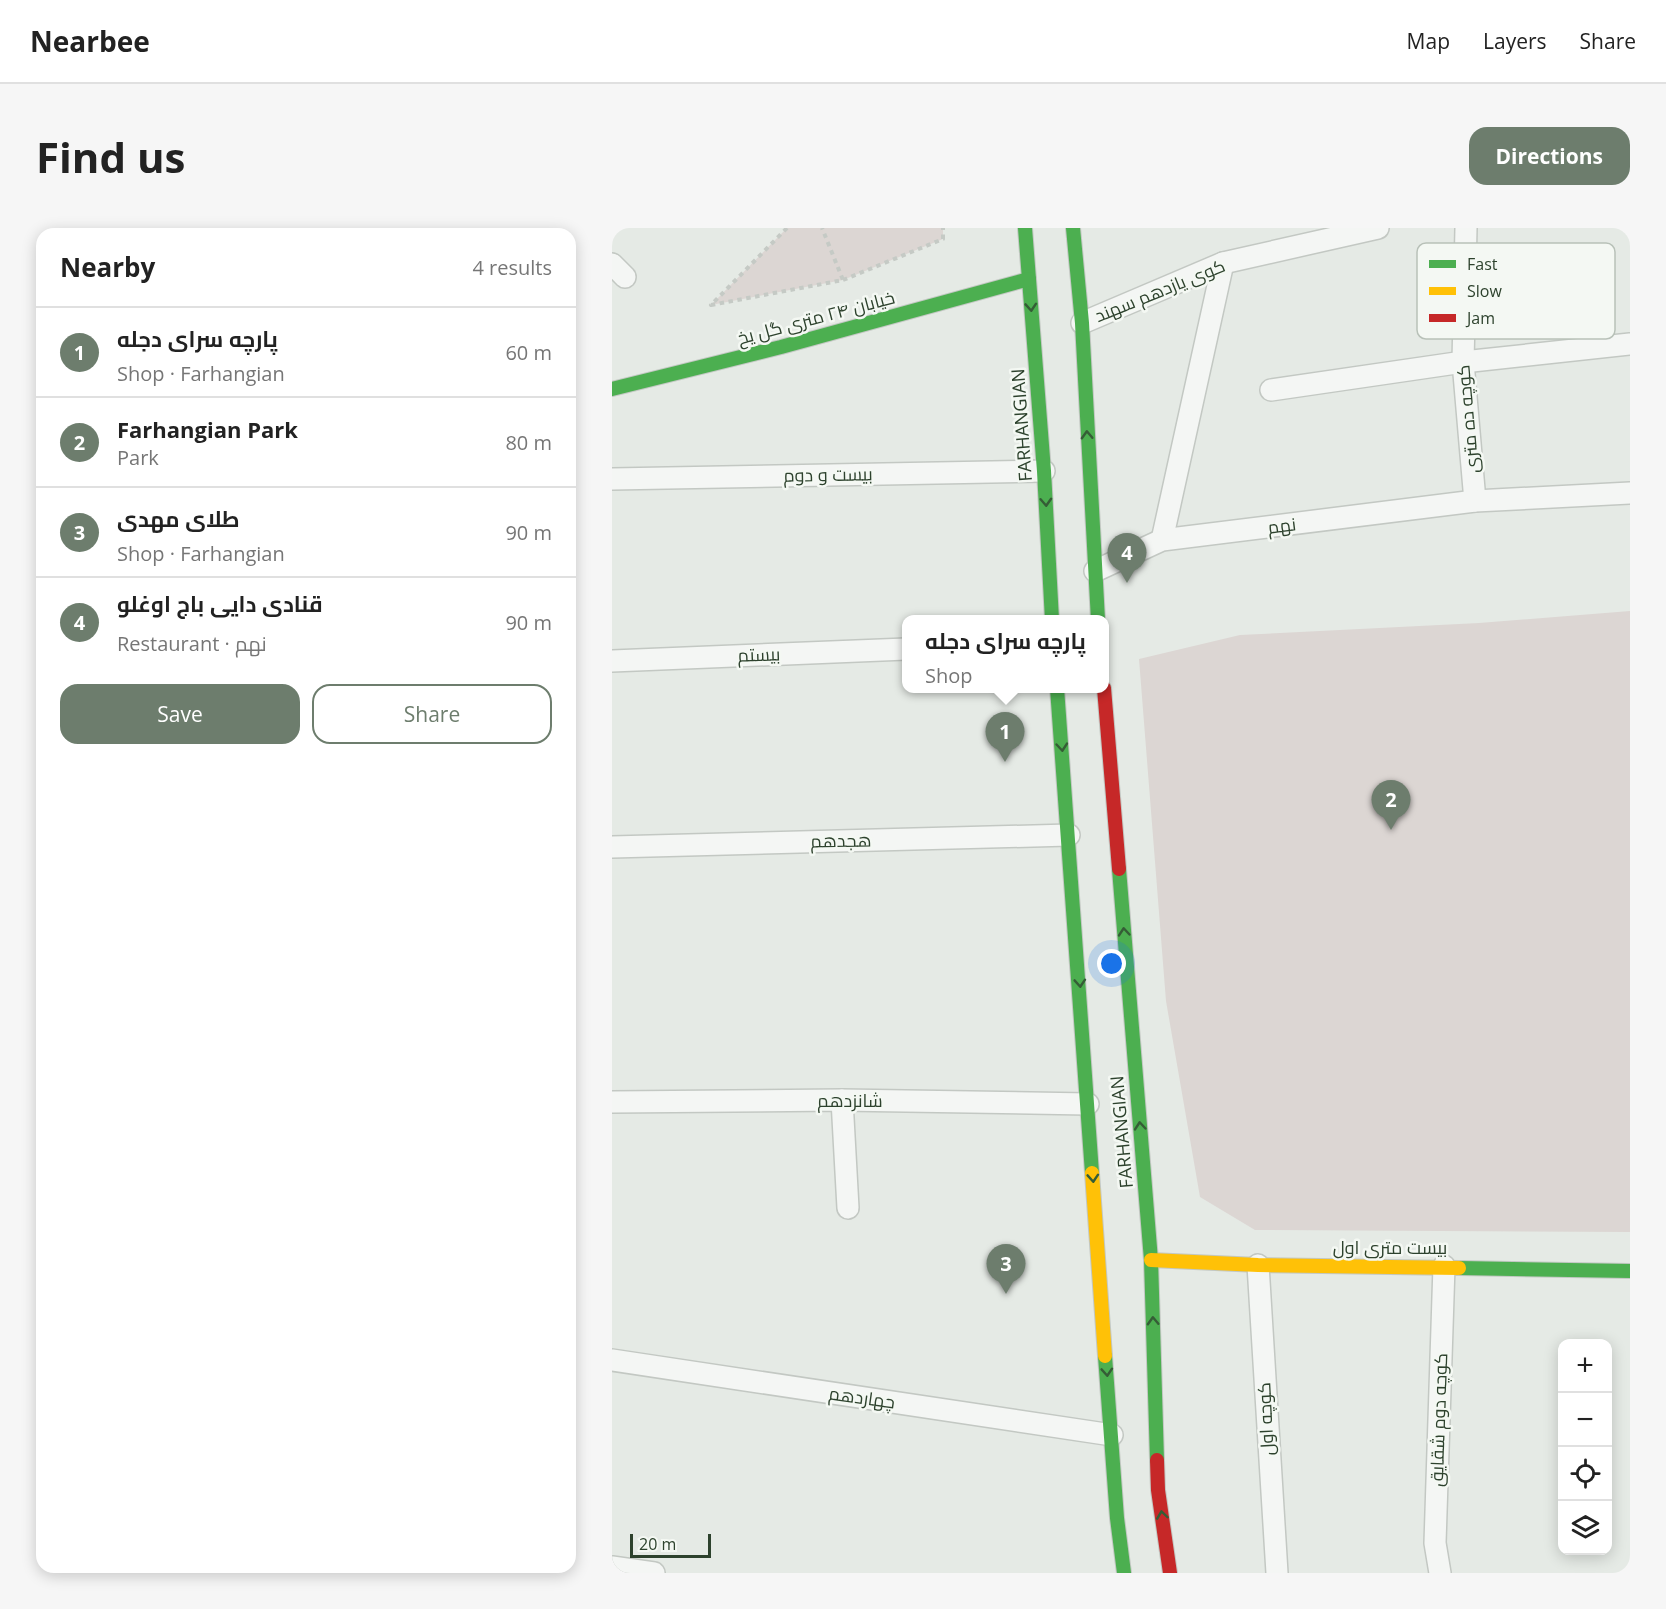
<!DOCTYPE html>
<html lang="en">
<head>
<meta charset="utf-8">
<style>
	body { margin:0; font-family:"Open Sans",Cairo,sans-serif; background:#f6f6f6; color:#222 }
	.controls { position:absolute; right:18px; bottom:18px; display:grid; overflow:hidden; border-radius:12px; box-shadow:0 3px 15px #0003 }
	.controls button { width:54px; height:54px; display:grid; place-items:center; padding:0; border:0; border-bottom:2px solid #e0e0e0; background:#fff; color:#222; font:30px sans-serif }
	.scale { position:absolute; left:18px; bottom:15px; width:81px; box-sizing:border-box; padding-left:6px; border:3px solid #2d422d; border-top:0; font-size:16px; line-height:21px; white-space:nowrap; color:#2d422d; -webkit-text-stroke:4px #f4f8f3; paint-order:stroke }
	.you { position:absolute; left:500px; top:736px; width:21px; height:21px; margin:-15px; border:4px solid #fff; border-radius:50%; background:#1a73e8; box-shadow:0 0 0 9px #1a73e833 }
	.badge { display:grid; place-items:center; width:39px; height:39px; border-radius:50%; background:#6d7d6d; color:#fff; font-size:20px; font-weight:700 }
	.pin { position:absolute; translate:-50% -50px; filter:drop-shadow(0 2px 3px #0008) }
	.pin::after { content:''; position:absolute; top:32px; width:21px; height:18px; background:inherit; clip-path:polygon(0 0,100% 0,50% 100%) }
	.popup { position:absolute; left:290px; top:387px; width:207px; height:78px; box-sizing:border-box; display:grid; place-content:center; border-radius:12px; background:#fff; filter:drop-shadow(0 2px 4px #0005); font-size:20px; white-space:nowrap; color:#767676 }
	.popup b { font-size:22px; color:#222 }
	.popup::after { content:''; position:absolute; left:50%; top:100%; margin-left:-12px; border:12px solid transparent; border-top-color:#fff }
	.list { margin:0; padding:0; list-style:none }
	h2 { display:flex; justify-content:space-between; align-items:center; height:78px; margin:0; padding:0 24px; font-size:26px }
	h2 small { font-size:20px; font-weight:400; color:#767676 }
	.list li { display:grid; grid-template-columns:39px 1fr auto; gap:18px; align-items:center; box-sizing:border-box; height:90px; padding:0 24px; border-top:2px solid #e0e0e0 }
	.list b { display:block; font-size:22px; white-space:nowrap }
	.list p { margin:0; font-size:20px; white-space:nowrap; color:#767676 }
	.list em { font-size:20px; font-style:normal; color:#767676 }
	.actions { display:flex; gap:12px; padding:18px 24px }
	.actions a { flex:1; padding:14px 0; border:2px solid #6d7d6d; border-radius:18px; text-align:center; font-size:21px; color:#6d7d6d }
	.actions .main { background:#6d7d6d; color:#fff }
	.icon { flex:none; width:33px; height:33px; fill:none; stroke:currentColor; stroke-width:2; stroke-linecap:round; stroke-linejoin:round }
	.map { position:relative; flex:none; width:1018px; height:1345px; overflow:hidden; border-radius:18px }
	header { display:flex; align-items:center; gap:36px; box-sizing:border-box; height:84px; padding:0 30px; background:#fff; border-bottom:2px solid #e0e0e0 }
	header strong { font-size:28px }
	nav { display:flex; gap:33px; margin-inline-start:auto; font-size:21px }
	.intro { display:flex; align-items:center; justify-content:space-between; box-sizing:border-box; height:144px; padding:0 36px }
	h1 { margin:0; font-size:42px }
	.button { padding:15px 27px; border-radius:18px; background:#6d7d6d; color:#fff; font-size:21px; font-weight:700 }
	main { display:flex; gap:36px; padding:0 36px }
	aside { flex:1; background:#fff; border-radius:18px; box-shadow:0 3px 15px #0003 }
	.map>svg:first-child { display:block }
	.green { fill:#dcd6d3 }
	.lines { fill:none; stroke-linecap:round; stroke-linejoin:round }
	.street-casing { stroke:#c3c8c3; stroke-width:24 }
	.fast-casing { stroke:#c3c8c3; stroke-width:16 }
	.slow-casing { stroke:#c3c8c3; stroke-width:16 }
	.jam-casing { stroke:#c3c8c3; stroke-width:16 }
	.path { stroke:#c5cac5; stroke-width:4; stroke-dasharray:4.5 4.5; stroke-linecap:butt }
	.street { stroke:#f4f6f4; stroke-width:21 }
	.fast { stroke:#4caf50; stroke-width:14 }
	.slow { stroke:#ffc107; stroke-width:14 }
	.jam { stroke:#c62828; stroke-width:14 }
	.oneway { stroke:#355d36 }
	.labels { text-anchor:middle; stroke-width:5; stroke-linejoin:round; paint-order:stroke }
	.street-label { font-size:18px; fill:#2d422d; stroke:#f4f8f3 }
	.key { fill:#f4f8f3; stroke:#b8c1b8; stroke-width:1.5 }
	.key-label { font-size:16px; fill:#2d422d }
</style>
</head>
<body>
<header>
<strong>Nearbee</strong>
<nav><a>Map</a><a>Layers</a><a>Share</a></nav>
</header>
<div class="intro"><h1>Find us</h1><a class="button">Directions</a></div>
<main>
<aside>
<h2>Nearby<small>4 results</small></h2>
<ul class="list">
<li><span class="badge">1</span><div><b>پارچه سرای دجله</b><p>Shop · Farhangian</p></div><em>60 m</em></li>
<li><span class="badge">2</span><div><b>Farhangian Park</b><p>Park</p></div><em>80 m</em></li>
<li><span class="badge">3</span><div><b>طلای مهدی</b><p>Shop · Farhangian</p></div><em>90 m</em></li>
<li><span class="badge">4</span><div><b>قنادی دایی باج اوغلو</b><p>Restaurant · نهم</p></div><em>90 m</em></li>
</ul>
<div class="actions"><a class="main">Save</a><a>Share</a></div>
</aside>
<div class="map">
<svg width="1018" height="1345" viewBox="0 0 1018 1345">
	<rect width="100%" height="100%" fill="#e5eae5"/>
	<g class="green">
		<path d="M175 0H331V11L231 52 99 77Z"/>
		<path d="M1018 383V1004L643 1002 588 969 554 773 527 431 628 407 867 395Z"/>
	</g>
	<g class="lines">
		<g class="street-casing">
			<g id="street">
				<path d="M854 0 851 134 863 273"/>
				<path d="M0 36 13 49"/>
				<path d="M470 95 611 35 766 0"/>
				<path d="M659 162 851 134 1018 116"/>
				<path d="M0 251 432 243"/>
				<path d="M550 312 611 35"/>
				<path d="M483 343 550 312 863 273 1018 265"/>
				<path d="M0 433 294 421"/>
				<path d="M0 619 457 607"/>
				<path d="M230 872 236 980"/>
				<path d="M0 874 230 872 476 876"/>
				<path d="M646 1037 665 1345"/>
				<path d="M0 1132 500 1207"/>
				<path d="M0 1339 42 1345"/>
				<path d="M828 1345 823 1315 832 1038"/>
			</g>
		</g>
		<g class="fast-casing">
			<g id="fast">
				<path d="M413 0 432 243 440 392"/>
				<path d="M461 0 470 95 486 392"/>
				<path d="M0 161 169 119 417 51"/>
				<path d="M445 460 480 945"/>
				<path d="M507 641 539 1032 545 1232"/>
				<path d="M847 1040 1018 1043"/>
				<path d="M493 1128 505 1290 512 1345"/>
			</g>
		</g>
		<g class="slow-casing">
			<g id="slow">
				<path d="M480 945 493 1128"/>
				<path d="M539 1032 646 1037 847 1040"/>
			</g>
		</g>
		<g class="jam-casing">
			<g id="jam">
				<path d="M492 460 507 641"/>
				<path d="M545 1232 546 1262 558 1345"/>
			</g>
		</g>
		<g class="path">
			<path d="M175 0 99 77 231 52 210 0"/>
			<path d="M231 52 331 11V0"/>
		</g>
		<use href="#street" class="street"/>
		<use href="#fast" class="fast"/>
		<use href="#slow" class="slow"/>
		<use href="#jam" class="jam"/>
	</g>
	<defs><path id="oneway-chevron" d="M-2-3.5L2.5 0L-2 3.5" fill="none" stroke-width="1.6" stroke-linecap="round" stroke-linejoin="round" transform="scale(1.5)"/></defs>
	<g class="oneway">
		<use href="#oneway-chevron" transform="translate(419 79) rotate(86)"/>
		<use href="#oneway-chevron" transform="translate(475 207) rotate(-92)"/>
		<use href="#oneway-chevron" transform="translate(434 274) rotate(87)"/>
		<use href="#oneway-chevron" transform="translate(450 519) rotate(85)"/>
		<use href="#oneway-chevron" transform="translate(512 704) rotate(-95)"/>
		<use href="#oneway-chevron" transform="translate(468 755) rotate(86)"/>
		<use href="#oneway-chevron" transform="translate(528 898) rotate(-95)"/>
		<use href="#oneway-chevron" transform="translate(481 950) rotate(86)"/>
		<use href="#oneway-chevron" transform="translate(541 1093) rotate(-92)"/>
		<use href="#oneway-chevron" transform="translate(495 1144) rotate(86)"/>
		<use href="#oneway-chevron" transform="translate(550 1287) rotate(-98)"/>
	</g>
	<g class="labels">
		<g class="street-label">
			<text transform="translate(548 63) rotate(-22)" y="6">کوی یازدهم سهند</text>
			<text transform="translate(204 90) rotate(-15)" y="6">خیابان ۲۴ متری گل یخ</text>
			<text transform="translate(856 191) rotate(-95)" y="6">کوچه ده متری</text>
			<text transform="translate(410 197) rotate(-94)" y="6">FARHANGIAN</text>
			<text transform="translate(216 247) rotate(-1)" y="6">بیست و دوم</text>
			<text transform="translate(670 298) rotate(-7)" y="6">نهم</text>
			<text transform="translate(147 427) rotate(-2)" y="6">بیستم</text>
			<text transform="translate(229 613) rotate(-1)" y="6">هجدهم</text>
			<text x="238" y="879">شانزدهم</text>
			<text transform="translate(510 904) rotate(-95)" y="6">FARHANGIAN</text>
			<text x="778" y="1026">بیست متری اول</text>
			<text transform="translate(250 1170) rotate(8)" y="6">چهاردهم</text>
			<text transform="translate(654 1191) rotate(-93)" y="6">کوچه اول</text>
			<text transform="translate(827 1192) rotate(-88)" y="6">کوچه دوم شقایق</text>
		</g>
	</g>
	<rect x="805" y="15" width="198" height="96" rx="9" class="key"/>
	<rect x="817" y="32" width="27" height="8" fill="#4caf50"/>
	<rect x="817" y="59" width="27" height="8" fill="#ffc107"/>
	<rect x="817" y="86" width="27" height="8" fill="#c62828"/>
	<g class="key-label">
		<text x="855" y="42">Fast</text>
		<text x="855" y="69">Slow</text>
		<text x="855" y="96">Jam</text>
	</g>
</svg>
<div class="controls">
<button>+</button>
<button>−</button>
<button><svg class="icon" aria-label="locate" viewBox="0 0 24 24"><circle cx="12" cy="12" r="6"/><path d="M12 2v4M12 18v4M2 12h4M18 12h4"/></svg></button>
<button><svg class="icon" aria-label="layers" viewBox="0 0 24 24"><path d="M12 4l9 5-9 5-9-5zM3 14l9 5 9-5"/></svg></button>
</div>
<div class="scale">20 m</div>
<div class="you"></div>
<div class="pin badge" style="left:393px;top:534px">1</div>
<div class="popup"><b>پارچه سرای دجله</b>Shop</div>
<div class="pin badge" style="left:779px;top:602px">2</div>
<div class="pin badge" style="left:394px;top:1066px">3</div>
<div class="pin badge" style="left:515px;top:355px">4</div>
</div>
</main>
</body>
</html>
